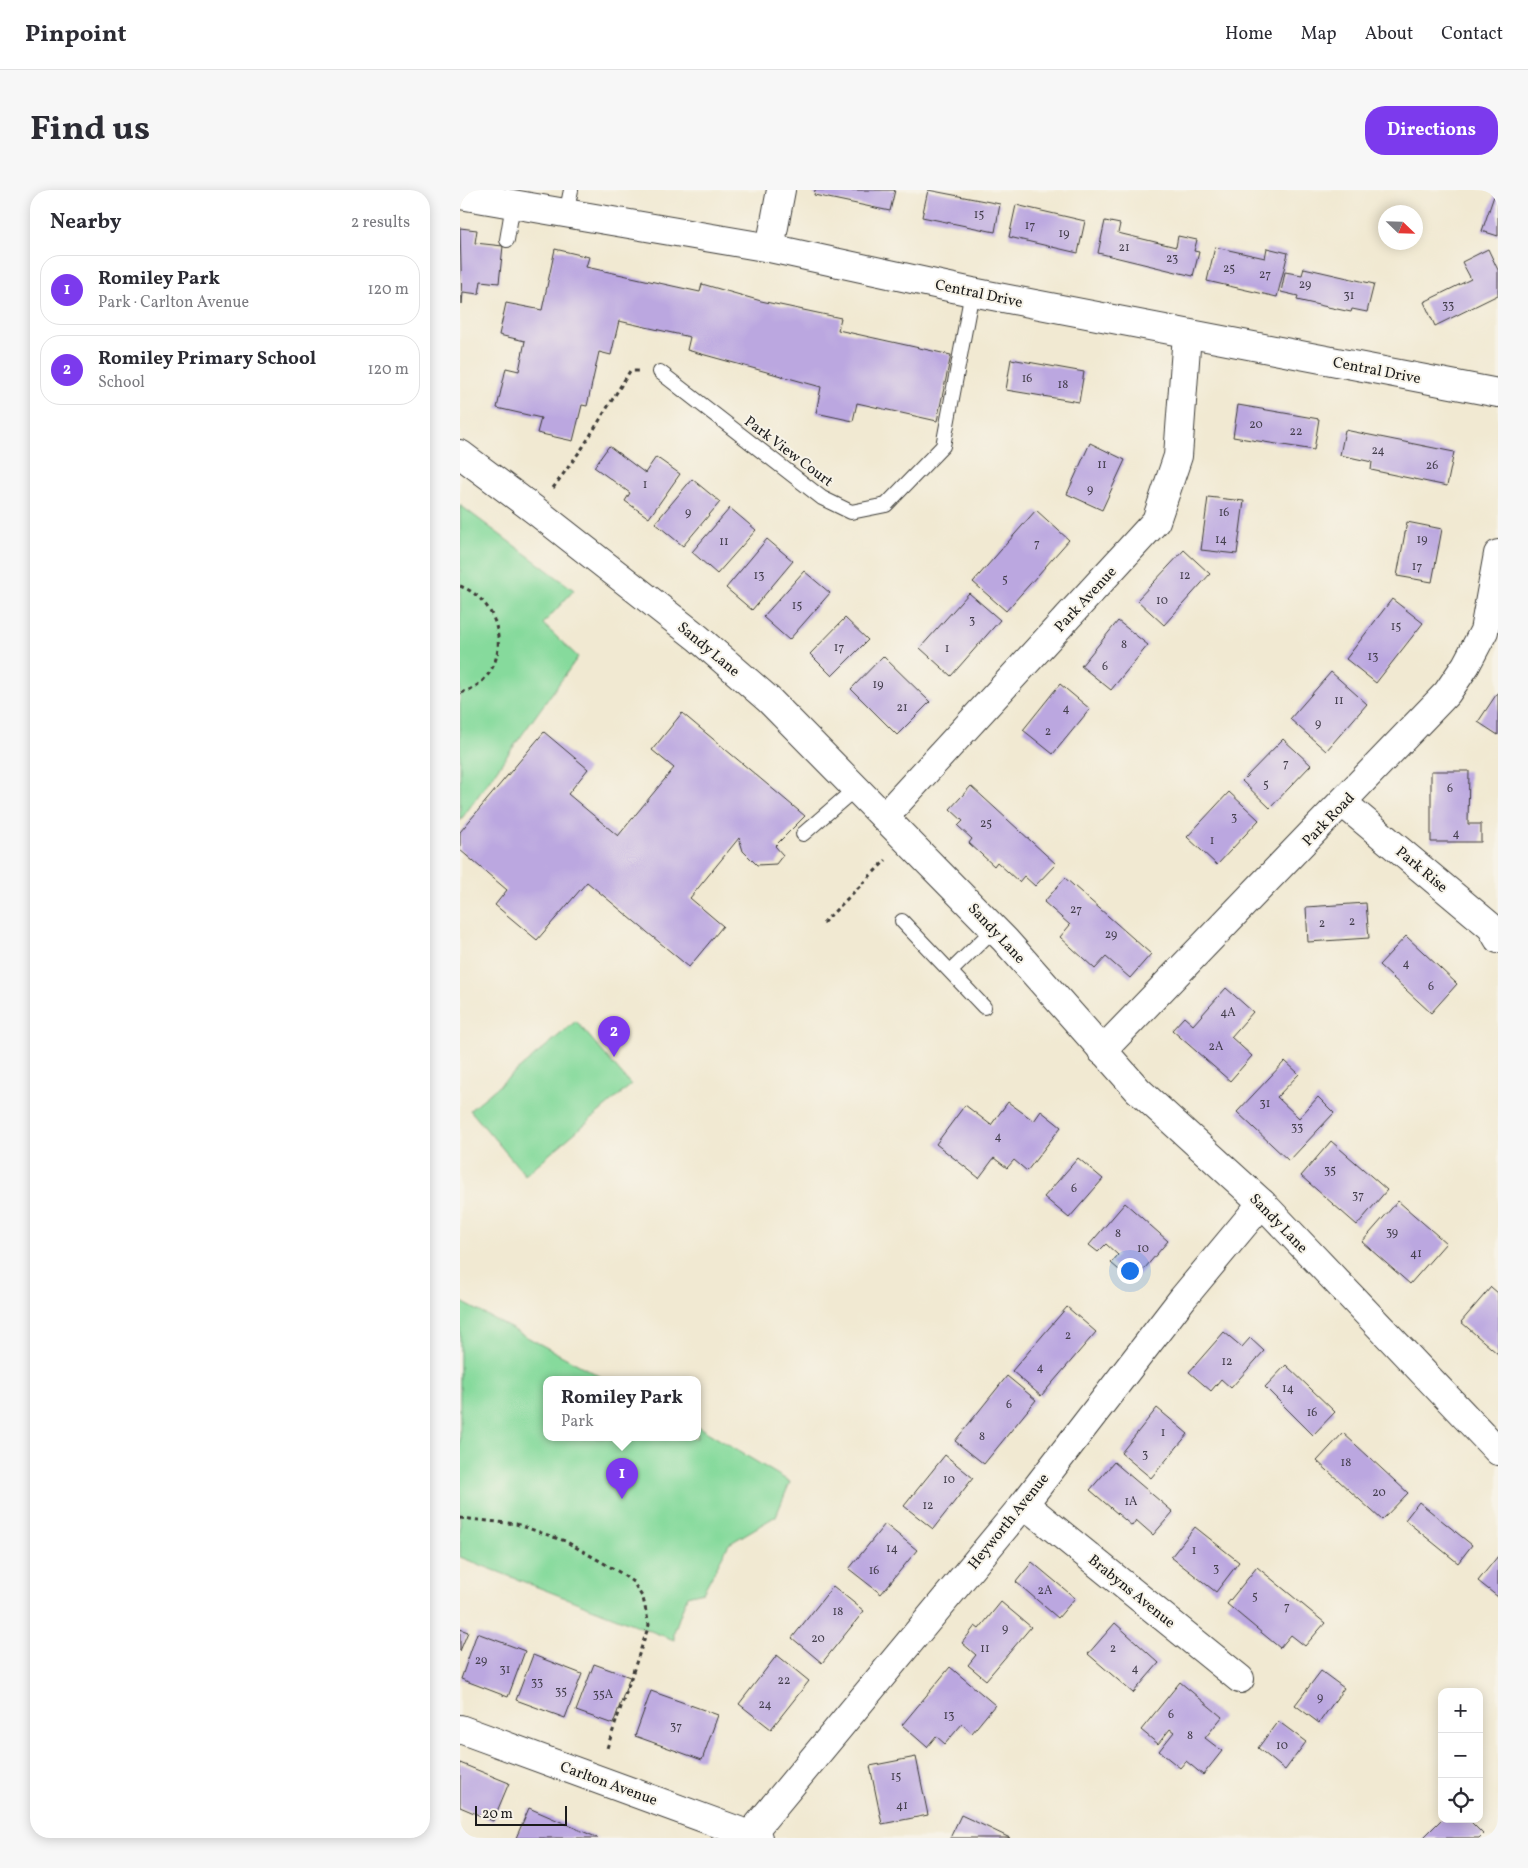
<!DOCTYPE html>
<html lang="en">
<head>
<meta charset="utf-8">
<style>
	body { margin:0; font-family:Vollkorn,serif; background:#f7f7f7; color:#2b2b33 }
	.controls { position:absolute; right:15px; bottom:15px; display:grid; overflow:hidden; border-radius:10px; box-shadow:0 2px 12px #0003 }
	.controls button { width:45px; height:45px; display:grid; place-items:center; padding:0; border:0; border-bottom:1px solid #e1e1e2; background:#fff; color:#2b2b33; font:25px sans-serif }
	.compass { position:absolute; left:918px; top:15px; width:45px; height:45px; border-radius:50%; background:#fff; box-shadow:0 2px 12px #0003; rotate:113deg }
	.scale { position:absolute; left:15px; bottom:12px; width:92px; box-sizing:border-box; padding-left:5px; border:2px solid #1c1c1c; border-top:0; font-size:14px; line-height:18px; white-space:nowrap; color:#1c1c1c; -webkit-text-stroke:4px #f7f3e8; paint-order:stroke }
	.you { position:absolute; left:669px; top:1080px; width:18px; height:18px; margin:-12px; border:4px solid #fff; border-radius:50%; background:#1a73e8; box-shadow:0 0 0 8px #1a73e833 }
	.badge { display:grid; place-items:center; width:32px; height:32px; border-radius:50%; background:#7c3aed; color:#fff; font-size:16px; font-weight:700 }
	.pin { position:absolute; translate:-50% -41px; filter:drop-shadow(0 1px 2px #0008) }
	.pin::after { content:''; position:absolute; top:26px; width:18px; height:15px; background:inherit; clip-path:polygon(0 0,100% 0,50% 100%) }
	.popup { position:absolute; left:83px; top:1186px; width:158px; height:65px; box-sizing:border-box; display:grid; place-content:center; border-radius:10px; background:#fff; filter:drop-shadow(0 1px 4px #0005); font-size:16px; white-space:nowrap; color:#7c7c81 }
	.popup b { font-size:19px; color:#2b2b33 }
	.popup::after { content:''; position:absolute; left:50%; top:100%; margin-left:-10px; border:10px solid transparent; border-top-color:#fff }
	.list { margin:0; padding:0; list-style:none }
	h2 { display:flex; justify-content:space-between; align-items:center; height:65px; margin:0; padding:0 20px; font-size:21px }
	h2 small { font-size:16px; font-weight:400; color:#7c7c81 }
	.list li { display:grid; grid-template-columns:32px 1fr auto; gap:15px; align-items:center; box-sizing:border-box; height:70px; margin:0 10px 10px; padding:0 10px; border:1px solid #e1e1e2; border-radius:20px }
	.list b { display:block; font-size:19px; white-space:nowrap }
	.list p { margin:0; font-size:16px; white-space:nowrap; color:#7c7c81 }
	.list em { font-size:16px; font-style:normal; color:#7c7c81 }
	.icon { flex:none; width:28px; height:28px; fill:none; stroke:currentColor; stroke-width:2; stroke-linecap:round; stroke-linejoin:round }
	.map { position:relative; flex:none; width:1038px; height:1648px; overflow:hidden; border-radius:20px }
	header { display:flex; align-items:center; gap:30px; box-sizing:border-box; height:70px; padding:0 25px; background:#fff; border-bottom:1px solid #e1e1e2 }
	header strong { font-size:24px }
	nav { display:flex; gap:28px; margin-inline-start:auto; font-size:18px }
	.intro { display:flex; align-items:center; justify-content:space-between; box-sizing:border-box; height:120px; padding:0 30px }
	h1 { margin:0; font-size:35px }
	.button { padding:12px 22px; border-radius:20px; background:#7c3aed; color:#fff; font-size:18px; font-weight:700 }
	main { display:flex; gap:30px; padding:0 30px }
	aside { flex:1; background:#fff; border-radius:20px; box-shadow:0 2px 12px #0003 }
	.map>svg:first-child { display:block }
	.green { fill:#86da9c; stroke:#517b5c }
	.building { fill:#bba7e0 }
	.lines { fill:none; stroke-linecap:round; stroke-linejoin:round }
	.lane-casing { stroke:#3c3b37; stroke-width:16 }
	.street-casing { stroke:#3c3b37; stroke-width:30 }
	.secondary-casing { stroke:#3c3b37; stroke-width:30 }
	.path { stroke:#3c3b37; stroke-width:3; stroke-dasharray:4 4; stroke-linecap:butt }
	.lane { stroke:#fff; stroke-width:14 }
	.street { stroke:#fff; stroke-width:28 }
	.secondary { stroke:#fff; stroke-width:28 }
	.labels { text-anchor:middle; stroke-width:4; stroke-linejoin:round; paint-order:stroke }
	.number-label { font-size:12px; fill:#443f4d }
	.street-label { font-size:15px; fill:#1c1c1c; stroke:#f7f3e8 }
</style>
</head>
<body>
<header>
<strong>Pinpoint</strong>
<nav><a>Home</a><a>Map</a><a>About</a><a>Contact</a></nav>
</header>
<div class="intro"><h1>Find us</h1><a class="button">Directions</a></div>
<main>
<aside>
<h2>Nearby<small>2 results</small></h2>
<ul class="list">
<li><span class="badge">1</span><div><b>Romiley Park</b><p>Park · Carlton Avenue</p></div><em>120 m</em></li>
<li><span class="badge">2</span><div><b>Romiley Primary School</b><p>School</p></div><em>120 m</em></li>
</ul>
</aside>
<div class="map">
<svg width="1038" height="1648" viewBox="0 0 1038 1648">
	<rect width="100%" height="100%" fill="#f7f3e8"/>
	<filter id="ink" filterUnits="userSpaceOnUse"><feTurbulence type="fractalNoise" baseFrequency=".02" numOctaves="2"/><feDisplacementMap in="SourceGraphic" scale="10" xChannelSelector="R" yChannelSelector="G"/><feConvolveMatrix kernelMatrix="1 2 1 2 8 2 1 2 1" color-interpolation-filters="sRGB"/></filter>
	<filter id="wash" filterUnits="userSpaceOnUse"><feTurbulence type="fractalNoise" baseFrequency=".0096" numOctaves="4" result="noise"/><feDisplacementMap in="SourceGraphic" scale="20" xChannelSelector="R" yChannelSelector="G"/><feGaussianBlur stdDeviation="1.12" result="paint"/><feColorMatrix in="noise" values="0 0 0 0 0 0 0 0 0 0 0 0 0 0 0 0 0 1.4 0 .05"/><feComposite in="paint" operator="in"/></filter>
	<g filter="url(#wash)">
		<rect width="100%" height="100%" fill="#f1e9d2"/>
		<g class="green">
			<path d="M0 315 114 400 83 434 118 467 0 631Z"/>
			<path d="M116 831 171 895 65 985 10 920Z"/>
			<path d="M0 1111 147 1190H87V1248H237V1236L330 1292 316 1326 269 1354 243 1402 227 1406 214 1442V1450L0 1367Z"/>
		</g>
		<g id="blocks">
			<g class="building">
				<path d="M355 0H435L430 21 354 5Z"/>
				<path d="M468 0 540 14 535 42 462 27Z"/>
				<path d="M1036 0H1038V46L1022 41Z"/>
				<path d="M556 15 625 31 618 63 549 47Z"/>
				<path d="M645 31 660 34 658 43 716 57 718 46 737 50 734 61 739 62 733 86 638 63Z"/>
				<path d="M0 38 17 40 15 53 43 56 39 93 21 91 19 104 3 102 2 114Z"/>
				<path d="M755 57 805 68 807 58 828 63 817 107 747 91Z"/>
				<path d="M95 59 129 67 126 77 240 102 242 94 301 111 381 128 378 140 491 165 477 231 397 213 393 231 356 223 361 197 227 160 230 147 159 131 151 165 139 162 127 216 122 215 113 251 77 243 81 228 37 218 46 178 59 181 65 151 39 145 46 113 82 120Z"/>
				<path d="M1028 59 1038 80V105L975 136 964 112 1011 89 1002 72Z"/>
				<path d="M844 78 914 94 907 122 892 119 891 122 863 116 837 110 838 106 821 102 825 82 842 85Z"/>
				<path d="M551 169 624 182 619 212 546 200Z"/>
				<path d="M778 215 859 229 854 260 773 247Z"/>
				<path d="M885 240 994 262 987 296 911 280 912 272 880 265Z"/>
				<path d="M630 253 665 270 642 320 607 304Z"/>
				<path d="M149 256 185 283 196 267 220 284 189 328 165 311 170 303 134 277Z"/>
				<path d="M232 289 260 312 223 356 195 333Z"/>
				<path d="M748 307 784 311 777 364 741 360Z"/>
				<path d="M270 318 296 340 257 384 232 362Z"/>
				<path d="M576 320 609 350 546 421 513 392Z"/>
				<path d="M947 332 982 339 972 392 937 386Z"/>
				<path d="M307 349 333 371 292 420 266 398Z"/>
				<path d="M724 360 750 384 704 435 677 410Z"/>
				<path d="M344 381 370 403 329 450 303 427Z"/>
				<path d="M509 403 540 430 491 486 460 458Z"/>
				<path d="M932 409 963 433 916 493 886 469Z"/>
				<path d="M385 428 408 450 372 486 350 464Z"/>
				<path d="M658 431 688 455 651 500 621 476Z"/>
				<path d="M423 466 470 512 437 545 391 499Z"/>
				<path d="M871 482 907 514 866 561 830 529Z"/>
				<path d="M600 494 630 519 593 564 563 540Z"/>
				<path d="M1038 502V545L1018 532Z"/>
				<path d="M222 523 345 626 315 656 323 665 316 674 297 675 283 661 279 648 230 708 263 736 229 777 127 692 77 750 35 715 47 700 0 660V642L84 542 128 579 108 604 158 646 214 578 192 560Z"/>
				<path d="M823 549 851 575 810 618 782 591Z"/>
				<path d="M971 581H1009L1008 634H1021V652H971Z"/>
				<path d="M511 596 596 674 575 696 564 686 559 692 537 672 534 676 509 653 512 649 498 636 503 631 490 619Z"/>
				<path d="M769 602 799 630 757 675 727 647Z"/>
				<path d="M605 688 691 764 670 788 646 767 635 779 600 747 610 735 584 712Z"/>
				<path d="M906 713 909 748 848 752 846 717Z"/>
				<path d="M946 746 997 794 971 823 919 775Z"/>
				<path d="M766 798 793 822 771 847 792 866 770 891 712 840 724 827 733 835Z"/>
				<path d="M825 871 839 884 817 907 839 928 858 907 874 923 829 971 777 922Z"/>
				<path d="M548 912 574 931 581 921 601 937 567 981 554 970 547 978 534 968 519 988 476 954 505 915 531 935Z"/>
				<path d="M871 951 927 1000 897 1035 841 986Z"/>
				<path d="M618 968 643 989 609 1028 584 1007Z"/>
				<path d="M938 1011 986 1053 950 1094 902 1052Z"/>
				<path d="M665 1013 708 1051 673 1092 651 1073 658 1065 646 1054 638 1062 629 1055Z"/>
				<path d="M1031 1097 1038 1103V1164L1001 1132Z"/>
				<path d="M607 1117 636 1142 581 1206 552 1181Z"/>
				<path d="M764 1142 782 1157 790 1148 804 1161 771 1198 761 1189 751 1201 729 1182Z"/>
				<path d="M826 1175 875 1222 853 1245 805 1197Z"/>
				<path d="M547 1186 576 1210 524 1274 495 1251Z"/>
				<path d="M697 1218 728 1244 691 1288 661 1263Z"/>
				<path d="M883 1243 948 1303 922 1330 857 1271Z"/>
				<path d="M485 1265 513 1288 473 1339 444 1316Z"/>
				<path d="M654 1272 713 1322 693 1345 676 1330 672 1336 630 1300Z"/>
				<path d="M959 1312 1012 1355 998 1373 945 1330Z"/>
				<path d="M425 1334 457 1360 421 1404 389 1379Z"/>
				<path d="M735 1337 779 1372 756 1402 711 1367Z"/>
				<path d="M1038 1366V1407L1018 1391Z"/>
				<path d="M572 1372 615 1408 598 1428 556 1392Z"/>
				<path d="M797 1377 865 1433 845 1456 831 1445 820 1458 767 1414Z"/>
				<path d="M373 1396 404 1421 362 1473 332 1448Z"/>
				<path d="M541 1412 571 1437 526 1490 508 1475 516 1465 502 1453 515 1436 519 1439Z"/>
				<path d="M655 1433 699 1473 673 1503 628 1464Z"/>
				<path d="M0 1439 8 1442 0 1461Z"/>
				<path d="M17 1443 65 1461 48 1507 1 1489Z"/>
				<path d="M73 1465 122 1484 105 1528 56 1510Z"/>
				<path d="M317 1465 349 1491 311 1539 279 1514Z"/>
				<path d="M134 1474 170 1487 153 1534 116 1521Z"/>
				<path d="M490 1477 535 1515 512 1543 502 1534 485 1554 476 1546 467 1557 442 1535Z"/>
				<path d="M861 1481 884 1498 859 1533 835 1515Z"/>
				<path d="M720 1492 762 1527 745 1548 762 1561 743 1585 726 1571 720 1578 699 1561 714 1542 710 1539 698 1554 681 1540Z"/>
				<path d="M191 1501 258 1525 242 1570 175 1546Z"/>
				<path d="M818 1531 846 1552 825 1580 798 1558Z"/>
				<path d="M456 1567 468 1625 422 1634 410 1576Z"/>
				<path d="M0 1573 49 1593 33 1631 0 1617Z"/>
				<path d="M69 1618 138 1648H56Z"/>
				<path d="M501 1625 527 1637 550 1648H490Z"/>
				<path d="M982 1629H1008L1023 1644 1019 1648H963Z"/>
			</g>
		</g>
	</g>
	<g filter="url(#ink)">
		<use href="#blocks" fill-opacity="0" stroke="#3c3b37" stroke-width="1"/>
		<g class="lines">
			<g class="lane-casing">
				<g id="lane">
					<path d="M106 24 111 0"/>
					<path d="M47 50 53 14"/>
					<path d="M200 182 362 308 391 322 426 315 483 256 512 102"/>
					<path d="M343 644 396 598"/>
					<path d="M442 731 524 817"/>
					<path d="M491 781 534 739"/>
				</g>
			</g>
			<g class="street-casing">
				<g id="street">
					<path d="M0 5 310 58 512 102 1038 203"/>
					<path d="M310 58 321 0"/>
					<path d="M883 613 1031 737 1038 749"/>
					<path d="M424 627 696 331 718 266 727 144"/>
					<path d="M642 861 987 503 1006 475 1024 441 1038 364"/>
					<path d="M564 1314 780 1489"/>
					<path d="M0 1539 298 1648"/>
					<path d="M290 1645 564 1314 723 1108 802 1013"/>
				</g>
			</g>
			<g class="secondary-casing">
				<path id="secondary" d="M0 264 76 321 238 448 309 510 545 750 678 900 802 1013 1038 1261"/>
			</g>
			<g class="path">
				<path d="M93 298 123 257 170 181H178"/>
				<path d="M0 396C49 414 53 489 0 503"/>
				<path d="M363 733 426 670"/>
				<path d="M0 1328 56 1334 105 1351 159 1382 173 1392 183 1408 189 1435 146 1561"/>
			</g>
			<use href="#lane" class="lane"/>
			<use href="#street" class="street"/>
			<use href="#secondary" class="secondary"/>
		</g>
	</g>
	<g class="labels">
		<g class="number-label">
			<text x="519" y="28">15</text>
			<text x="570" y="39">17</text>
			<text x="604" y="47">19</text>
			<text x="664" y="61">21</text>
			<text x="712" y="72">23</text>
			<text x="769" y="82">25</text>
			<text x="805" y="88">27</text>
			<text x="845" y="98">29</text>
			<text x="889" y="109">31</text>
			<text x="988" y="119">33</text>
			<text x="567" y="192">16</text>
			<text x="603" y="198">18</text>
			<text x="796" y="238">20</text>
			<text x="836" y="245">22</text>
			<text x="918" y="264">24</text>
			<text x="642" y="278">11</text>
			<text x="972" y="279">26</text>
			<text x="185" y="298">1</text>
			<text x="630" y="303">9</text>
			<text x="228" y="326">9</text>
			<text x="764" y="326">16</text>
			<text x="761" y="353">14</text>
			<text x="962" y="353">19</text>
			<text x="264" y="355">11</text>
			<text x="577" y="357">7</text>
			<text x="957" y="380">17</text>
			<text x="299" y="389">13</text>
			<text x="725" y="389">12</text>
			<text x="545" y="393">5</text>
			<text x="702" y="414">10</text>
			<text x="337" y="419">15</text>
			<text x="512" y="434">3</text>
			<text x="936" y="440">15</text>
			<text x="664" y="458">8</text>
			<text x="379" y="461">17</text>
			<text x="487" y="462">1</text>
			<text x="913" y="470">13</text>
			<text x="645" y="480">6</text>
			<text x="418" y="498">19</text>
			<text x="879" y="514">11</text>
			<text x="442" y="521">21</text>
			<text x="606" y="522">4</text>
			<text x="858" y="537">9</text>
			<text x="588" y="545">2</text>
			<text x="826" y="577">7</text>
			<text x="806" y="598">5</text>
			<text x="990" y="602">6</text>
			<text x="774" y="631">3</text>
			<text x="526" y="637">25</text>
			<text x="996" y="647">4</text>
			<text x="752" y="654">1</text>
			<text x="616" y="723">27</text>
			<text x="892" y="735">2</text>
			<text x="862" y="737">2</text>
			<text x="651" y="748">29</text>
			<text x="946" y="777">4</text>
			<text x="971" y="800">6</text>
			<text x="768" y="826">4A</text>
			<text x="756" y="860">2A</text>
			<text x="805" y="917">31</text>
			<text x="837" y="941">33</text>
			<text x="538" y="950">4</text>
			<text x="870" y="984">35</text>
			<text x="614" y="1002">6</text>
			<text x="898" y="1009">37</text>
			<text x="932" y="1046">39</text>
			<text x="658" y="1047">8</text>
			<text x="683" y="1062">10</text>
			<text x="956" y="1067">41</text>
			<text x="608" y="1149">2</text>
			<text x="767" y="1175">12</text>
			<text x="580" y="1181">4</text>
			<text x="828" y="1202">14</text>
			<text x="549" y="1218">6</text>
			<text x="852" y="1226">16</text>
			<text x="703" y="1246">1</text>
			<text x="522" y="1250">8</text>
			<text x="685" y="1268">3</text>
			<text x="886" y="1276">18</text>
			<text x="489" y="1293">10</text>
			<text x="919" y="1306">20</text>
			<text x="671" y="1315">1A</text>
			<text x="468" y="1319">12</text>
			<text x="432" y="1362">14</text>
			<text x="734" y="1364">1</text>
			<text x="756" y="1382">3</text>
			<text x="414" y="1384">16</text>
			<text x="585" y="1404">2A</text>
			<text x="795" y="1410">5</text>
			<text x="827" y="1420">7</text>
			<text x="378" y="1425">18</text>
			<text x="545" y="1442">9</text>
			<text x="358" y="1452">20</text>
			<text x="525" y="1462">11</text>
			<text x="653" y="1462">2</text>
			<text x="21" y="1474">29</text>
			<text x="675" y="1482">4</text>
			<text x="45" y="1483">31</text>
			<text x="324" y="1494">22</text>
			<text x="77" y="1496">33</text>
			<text x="101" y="1505">35</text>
			<text x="143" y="1508">35A</text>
			<text x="860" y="1511">9</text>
			<text x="305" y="1518">24</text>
			<text x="711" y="1528">6</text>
			<text x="489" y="1529">13</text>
			<text x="216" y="1540">37</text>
			<text x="730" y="1549">8</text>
			<text x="822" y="1559">10</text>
			<text x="436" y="1590">15</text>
			<text x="442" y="1619">41</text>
		</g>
		<g class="street-label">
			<text transform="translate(519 103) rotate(12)" y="5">Central Drive</text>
			<text transform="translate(917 180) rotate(11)" y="5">Central Drive</text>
			<text transform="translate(329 261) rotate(37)" y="5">Park View Court</text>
			<text transform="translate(625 409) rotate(-47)" y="5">Park Avenue</text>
			<text transform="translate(249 459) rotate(40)" y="5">Sandy Lane</text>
			<text transform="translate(868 629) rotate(-46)" y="5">Park Road</text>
			<text transform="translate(962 679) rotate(40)" y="5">Park Rise</text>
			<text transform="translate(537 743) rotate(47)" y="5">Sandy Lane</text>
			<text transform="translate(819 1033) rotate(46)" y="5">Sandy Lane</text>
			<text transform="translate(548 1331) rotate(-51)" y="5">Heyworth Avenue</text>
			<text transform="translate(672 1401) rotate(39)" y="5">Brabyns Avenue</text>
			<text transform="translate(149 1593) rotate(20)" y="5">Carlton Avenue</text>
		</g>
	</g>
</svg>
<div class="controls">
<button>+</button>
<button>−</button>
<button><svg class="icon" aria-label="locate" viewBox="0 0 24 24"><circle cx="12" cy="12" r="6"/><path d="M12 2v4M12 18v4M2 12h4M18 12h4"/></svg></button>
</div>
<svg class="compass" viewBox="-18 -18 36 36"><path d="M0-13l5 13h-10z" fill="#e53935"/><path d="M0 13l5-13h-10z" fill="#7c7c81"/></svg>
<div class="scale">20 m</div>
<div class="you"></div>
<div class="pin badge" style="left:162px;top:1309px">1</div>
<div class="popup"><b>Romiley Park</b>Park</div>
<div class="pin badge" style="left:154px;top:867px">2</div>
</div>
</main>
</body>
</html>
